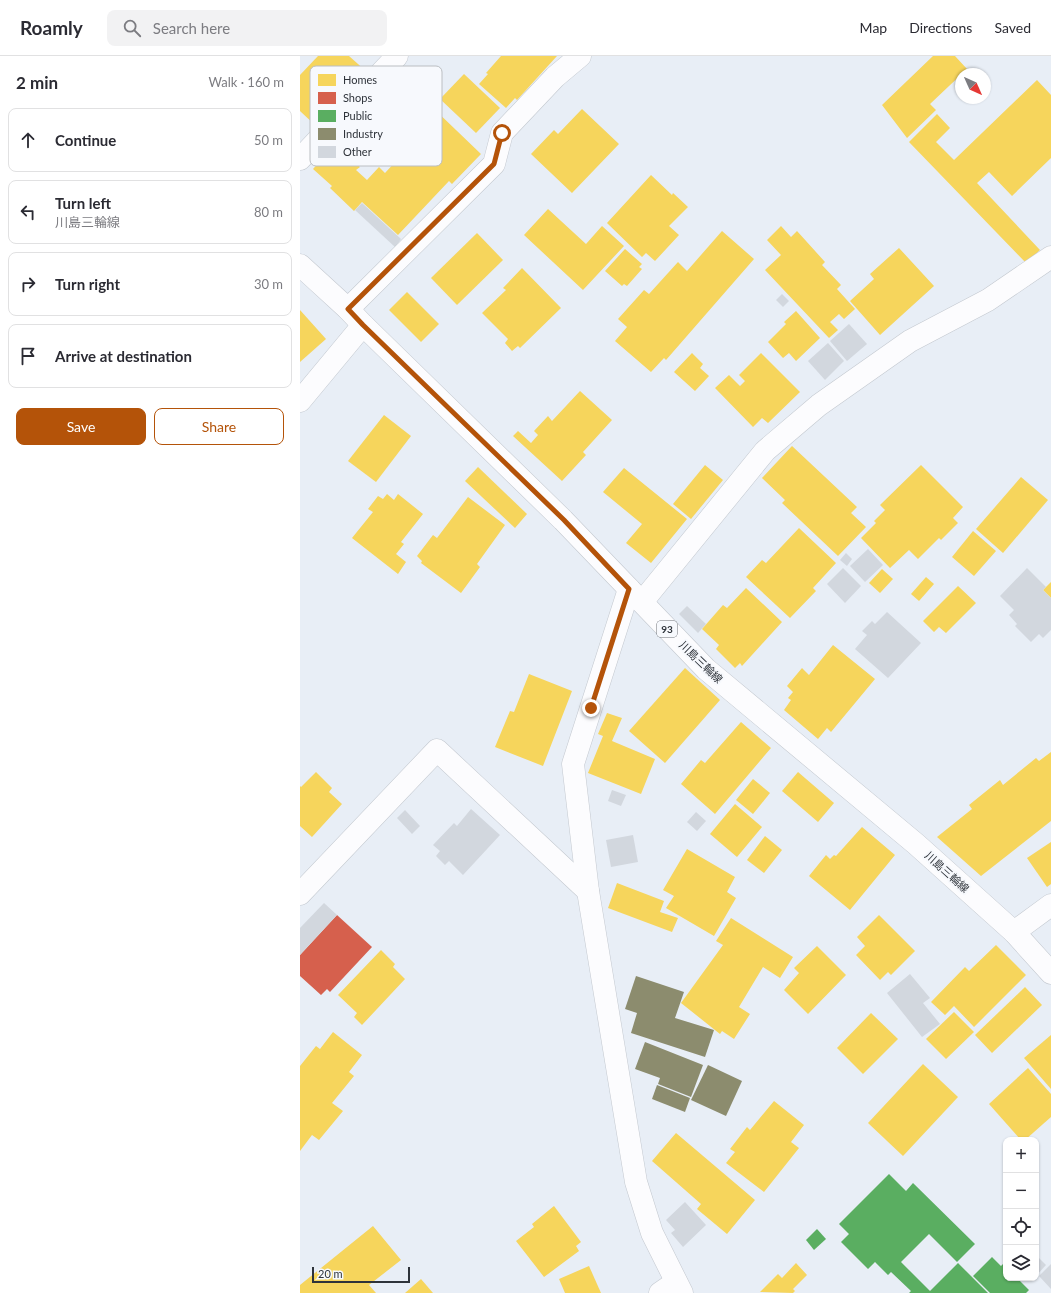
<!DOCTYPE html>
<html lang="en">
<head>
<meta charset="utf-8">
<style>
	body { margin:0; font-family:Lato,"Noto Sans JP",sans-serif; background:#f2f2f3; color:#2b2b33 }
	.controls { position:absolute; right:12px; bottom:12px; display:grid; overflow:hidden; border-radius:8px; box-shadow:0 1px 3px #0004 }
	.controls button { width:36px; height:36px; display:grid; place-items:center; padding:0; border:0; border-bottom:1px solid #e1e1e2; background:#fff; color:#2b2b33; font:20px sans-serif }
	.compass { position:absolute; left:655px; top:12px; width:36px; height:36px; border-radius:50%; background:#fff; box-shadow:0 1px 3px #0004; rotate:135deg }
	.scale { position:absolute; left:12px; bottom:10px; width:98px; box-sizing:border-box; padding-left:4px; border:2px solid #2e333a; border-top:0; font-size:11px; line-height:14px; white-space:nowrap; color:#2e333a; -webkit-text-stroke:3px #f7f9fd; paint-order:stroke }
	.stop { position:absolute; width:12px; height:12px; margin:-9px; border:3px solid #b45309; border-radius:50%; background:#fff }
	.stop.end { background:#b45309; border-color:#fff; box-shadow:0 1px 4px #0008 }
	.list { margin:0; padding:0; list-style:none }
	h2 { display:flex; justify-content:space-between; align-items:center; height:52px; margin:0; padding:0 16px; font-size:17px }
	h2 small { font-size:13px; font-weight:400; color:#7c7c81 }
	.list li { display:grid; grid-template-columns:26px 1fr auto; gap:12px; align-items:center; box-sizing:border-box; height:64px; margin:0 8px 8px; padding:0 8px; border:1px solid #e1e1e2; border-radius:8px }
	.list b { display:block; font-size:15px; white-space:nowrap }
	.list p { margin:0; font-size:13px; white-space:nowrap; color:#7c7c81 }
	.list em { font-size:13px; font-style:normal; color:#7c7c81 }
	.actions { display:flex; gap:8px; padding:12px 16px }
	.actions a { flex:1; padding:9px 0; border:1px solid #b45309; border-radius:8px; text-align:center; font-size:14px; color:#b45309 }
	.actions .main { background:#b45309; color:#fff }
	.icon { flex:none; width:22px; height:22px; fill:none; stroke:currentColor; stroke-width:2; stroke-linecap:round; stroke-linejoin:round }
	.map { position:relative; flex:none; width:751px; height:1237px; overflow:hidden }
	header { display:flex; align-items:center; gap:24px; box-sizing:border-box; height:56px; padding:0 20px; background:#fff; border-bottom:1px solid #e1e1e2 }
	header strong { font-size:19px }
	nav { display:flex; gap:22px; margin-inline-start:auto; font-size:14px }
	.search { width:280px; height:36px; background:#f2f2f3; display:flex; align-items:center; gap:10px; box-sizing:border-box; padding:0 14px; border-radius:8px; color:#7c7c81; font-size:15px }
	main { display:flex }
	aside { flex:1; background:#fff }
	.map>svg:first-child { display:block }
	.homes { fill:#f6d55c }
	.shops { fill:#d6604d }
	.public { fill:#5aae61 }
	.industry { fill:#8c8c6e }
	.building { fill:#d2d7de }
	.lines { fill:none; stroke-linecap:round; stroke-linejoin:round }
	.minor-casing { stroke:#c3c8cf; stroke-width:23 }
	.major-casing { stroke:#c3c8cf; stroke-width:23 }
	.minor { stroke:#fcfcfe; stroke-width:22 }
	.major { stroke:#fcfcfe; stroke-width:22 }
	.route { stroke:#b45309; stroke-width:5 }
	.labels { text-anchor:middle; stroke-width:4; stroke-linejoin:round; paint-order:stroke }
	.shield { fill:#f7f9fd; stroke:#6a6e74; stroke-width:1 }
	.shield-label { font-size:10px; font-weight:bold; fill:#2e333a }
	.street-label { font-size:11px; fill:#2e333a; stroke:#f7f9fd }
	.key { fill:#f7f9fd; stroke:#bbbec2; stroke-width:1 }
	.key-label { font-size:11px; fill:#2e333a }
</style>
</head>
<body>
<header>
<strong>Roamly</strong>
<div class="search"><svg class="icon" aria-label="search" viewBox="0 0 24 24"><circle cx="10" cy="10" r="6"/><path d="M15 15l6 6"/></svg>Search here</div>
<nav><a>Map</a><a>Directions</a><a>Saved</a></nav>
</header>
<main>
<aside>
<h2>2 min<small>Walk · 160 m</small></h2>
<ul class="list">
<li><svg class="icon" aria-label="ahead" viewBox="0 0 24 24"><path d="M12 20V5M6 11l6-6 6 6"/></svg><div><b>Continue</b></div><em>50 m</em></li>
<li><svg class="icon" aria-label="left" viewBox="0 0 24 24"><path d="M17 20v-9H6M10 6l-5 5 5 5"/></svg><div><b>Turn left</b><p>川島三輪線</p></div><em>80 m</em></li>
<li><svg class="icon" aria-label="right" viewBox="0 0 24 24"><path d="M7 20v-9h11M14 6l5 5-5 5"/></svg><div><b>Turn right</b></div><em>30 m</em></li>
<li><svg class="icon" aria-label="arrive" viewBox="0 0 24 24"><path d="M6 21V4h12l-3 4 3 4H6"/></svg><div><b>Arrive at destination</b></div></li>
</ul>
<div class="actions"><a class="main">Save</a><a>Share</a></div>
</aside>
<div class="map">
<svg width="751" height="1237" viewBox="0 0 751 1237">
	<rect width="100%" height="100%" fill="#e8eef6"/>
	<g class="homes">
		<path d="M18 0H49L67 16 16 70 0 55V19Z"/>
		<path d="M201 0H257L217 44 215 42 206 52 179 28 188 18 186 17Z"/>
		<path d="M633 0H655L667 13 630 48 636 54 607 82 582 49Z"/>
		<path d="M164 18 200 52 176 77 140 43Z"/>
		<path d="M737 24 751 39V102L712 140 689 116 677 127 740 194 726 207 609 86 637 58 650 72 636 86 654 104Z"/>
		<path d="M131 50 181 98 152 128 149 125 98 179 62 146 54 155 30 132 32 130 13 113 36 88 60 111 56 114 67 124 79 111 85 117 111 89 102 81Z"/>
		<path d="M282 53 319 88 272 137 231 98 254 74 258 78Z"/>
		<path d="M351 119 372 139 373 137 388 151 369 170 379 179 355 205 346 197 342 201 307 167Z"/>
		<path d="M248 153 286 188 302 170 324 190 283 234 224 179Z"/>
		<path d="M481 170 491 181 497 175 525 206 522 209 541 229 537 233 555 253 544 263 539 258 530 266 538 274 529 282 465 214 481 199 467 184Z"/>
		<path d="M422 175 454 203 366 304 364 302 351 316 315 285 327 271 318 263 344 234 349 238 378 206 387 215Z"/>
		<path d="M177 177 203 204 157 249 131 222Z"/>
		<path d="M599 192 634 230 580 279 550 245 574 223 570 218Z"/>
		<path d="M325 193 342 208 339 211 342 213 327 230 324 228 322 230 305 215Z"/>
		<path d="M222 212 261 252 220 292 218 290 212 295 205 287 208 283 182 257 206 234 203 232Z"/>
		<path d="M107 236 139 268 121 286 89 254Z"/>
		<path d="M0 254 26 283 0 306Z"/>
		<path d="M496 255 520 282 496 305 489 297 483 302 468 286 486 268 484 266Z"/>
		<path d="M392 297 403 308 400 312 409 320 395 335 374 316Z"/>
		<path d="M461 297 500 336 468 367 462 362 453 371 415 332 429 319 440 330 445 325 439 319Z"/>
		<path d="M280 335 312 364 283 396 286 399 262 425 213 380 218 375 231 387 238 379 234 375 248 360 252 365Z"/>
		<path d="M84 359 111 380 76 426 48 405Z"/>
		<path d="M492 390 557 451 551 457 566 471 538 500 482 447 485 444 462 422Z"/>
		<path d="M405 409 423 424 391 463 373 448Z"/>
		<path d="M621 409 663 451 653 462 658 467 641 484 639 482 618 503 609 494 590 512 561 482 576 467 574 465 585 454 580 449Z"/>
		<path d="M178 411 227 458 215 472 165 425Z"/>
		<path d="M324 412 387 463 351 507 326 487 342 468 303 436Z"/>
		<path d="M721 421 748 444 703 497 676 473Z"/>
		<path d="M87 438 94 444 98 438 123 458 101 486 104 488 96 498 106 506 98 518 52 482 73 456 68 453 78 440 83 443Z"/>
		<path d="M168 441 205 469 177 508 180 511 161 537 121 507 122 505 117 500 133 479 137 482Z"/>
		<path d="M499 472 536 507 513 532 516 535 490 562 446 521 462 504 466 507Z"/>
		<path d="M673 475 696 495 674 520 652 501Z"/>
		<path d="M582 513 593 523 580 537 569 527Z"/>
		<path d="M626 521 634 528 619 545 611 538Z"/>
		<path d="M751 526V542L743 534Z"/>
		<path d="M658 530 676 547 646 577 639 571 634 576 623 565Z"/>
		<path d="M446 532 482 566 442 610 440 607 435 612 416 593 419 589 402 573 423 549 427 552Z"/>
		<path d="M533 589 575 623 531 676 527 672 518 683 484 654 491 644 488 642 493 636 487 630 502 612 509 619Z"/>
		<path d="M385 612 420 644 365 707 329 675Z"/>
		<path d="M229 618 272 635 243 710 195 691 210 655 214 656Z"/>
		<path d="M307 657 322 662 312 685 355 703 341 738 288 717 303 680 298 678Z"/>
		<path d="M441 666 471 692 415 758 381 728 401 704 405 707Z"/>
		<path d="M751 696V765L681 820 637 781 672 753 669 749 700 724 703 729 736 702 739 705Z"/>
		<path d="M16 716 32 732 29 736 42 748 12 781 0 770V730L1 731Z"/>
		<path d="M498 716 534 747 518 766 482 735Z"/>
		<path d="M453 723 470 737 453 758 436 744Z"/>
		<path d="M435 748 462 771 437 801 410 778Z"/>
		<path d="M562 771 595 799 550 854 509 820 526 799 530 803 534 799 536 800Z"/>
		<path d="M465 780 482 794 464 817 447 804Z"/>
		<path d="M751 786V828L747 831 727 802Z"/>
		<path d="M387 793 435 821 427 836 436 842 414 880 366 852 374 840 363 834Z"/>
		<path d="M317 827 364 845 360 856 378 862 372 876 308 852Z"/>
		<path d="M579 859 615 895 591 919 588 916 580 924 556 899 565 890 557 881Z"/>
		<path d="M431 862 493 901 480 922 463 911 439 951 450 958 434 983 422 975 420 978 381 947 423 889 416 885Z"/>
		<path d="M696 889 726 919 674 971 654 950 645 959 631 946 665 911 669 915Z"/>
		<path d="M517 890 546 919 508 958 484 934 499 917 494 912Z"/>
		<path d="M81 894 95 908 93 911 105 923 62 969 54 961 57 957 38 939Z"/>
		<path d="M725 931 742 949 692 997 675 979Z"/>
		<path d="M654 956 674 976 646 1003 626 983Z"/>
		<path d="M571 957 598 983 563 1018 537 992Z"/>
		<path d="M33 976 62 999 49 1016 54 1020 32 1047 43 1055 19 1084 12 1079 0 1095V1010L16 990 20 993Z"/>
		<path d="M751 979V1033L724 1002Z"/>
		<path d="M623 1008 658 1041 603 1100 568 1067Z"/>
		<path d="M728 1012 751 1038V1061L725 1084H721L689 1048Z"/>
		<path d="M474 1045 504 1069 491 1086 499 1092 464 1136 426 1107 435 1096 430 1093 447 1071 450 1074Z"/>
		<path d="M376 1077 455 1144 427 1178 397 1153 401 1148 352 1105Z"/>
		<path d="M254 1150 281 1186 276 1190 279 1195 244 1221 216 1185 234 1171 232 1168Z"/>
		<path d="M73 1170 101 1204 69 1229 76 1237H0V1229Z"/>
		<path d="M496 1207 507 1219 493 1233 495 1235 493 1237 460 1236 478 1218 482 1222Z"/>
		<path d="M289 1210 301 1237H265L259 1223Z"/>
		<path d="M121 1223 133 1237H105Z"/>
	</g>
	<path class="shops" d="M37 859 72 891 30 936 27 933 21 939 0 920V899Z"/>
	<g class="public">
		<path d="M589 1118 606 1135 613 1127 675 1188 657 1206 629 1178 601 1206 630 1235 658 1207 688 1237H609L611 1235 591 1216 588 1219 575 1206 568 1213 541 1186 549 1178 539 1168Z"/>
		<path d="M517 1173 526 1183 514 1194 506 1184Z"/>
		<path d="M692 1201 701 1210 703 1208 706 1211V1222H717L729 1234 726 1237H690L673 1220Z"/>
	</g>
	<g class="industry">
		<path d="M336 920 384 936 375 962 414 974 405 1001 331 977 337 957 325 953Z"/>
		<path d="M345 986 403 1009 391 1041 358 1028 360 1022 335 1013Z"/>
		<path d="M408 1009 442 1025 426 1060 391 1044Z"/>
		<path d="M357 1029 390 1042 385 1056 352 1043Z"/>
	</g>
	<g class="building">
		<path d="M62 147 101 183 95 191 55 154Z"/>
		<path d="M482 238 489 245 483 251 476 244Z"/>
		<path d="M549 268 567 288 547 305 530 285Z"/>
		<path d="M528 287 544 305 525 324 508 305Z"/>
		<path d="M568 493 583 509 565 526 550 510Z"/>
		<path d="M546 497 552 503 547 510 540 504Z"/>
		<path d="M543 512 561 530 545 547 527 528Z"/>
		<path d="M727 512 746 531 743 534 751 542V574L743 582 739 578 731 586 715 570 717 568 709 559 714 554 700 540Z"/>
		<path d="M387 550 406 568 398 577 379 558Z"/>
		<path d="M587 556 621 587 588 622 555 593 567 579 562 575 572 565 575 568Z"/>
		<path d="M312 734 326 739 321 750 308 745Z"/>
		<path d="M171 753 200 779 163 819 149 805 145 809 136 800 140 795 133 789 154 767 157 770Z"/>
		<path d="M105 754 120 770 112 778 97 762Z"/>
		<path d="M396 756 406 765 397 775 387 766Z"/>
		<path d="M333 779 338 806 311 811 306 784Z"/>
		<path d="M24 847 37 859 0 899V872Z"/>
		<path d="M610 918 630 942 623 947 640 968 622 981 587 937Z"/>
		<path d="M385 1146 406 1169 383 1191 371 1177 375 1174 366 1164Z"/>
		<path d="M736 1199 746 1209 736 1220Z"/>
		<path d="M751 1208V1233L739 1220Z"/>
	</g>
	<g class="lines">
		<g class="minor-casing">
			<g id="minor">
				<path d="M0 103 97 0"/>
				<path d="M48 253 194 108 202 77 255 21 280 0"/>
				<path d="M0 345 63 269"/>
				<path d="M329 533 273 708 288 835 336 1126 352 1177 382 1237"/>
				<path d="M342 546 465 395 519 349 610 285 688 244 751 201"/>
				<path d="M0 838 137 694 288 835"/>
				<path d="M714 876 751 849"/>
				<path d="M360 1237 376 1226"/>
			</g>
		</g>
		<g class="major-casing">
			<path id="major" d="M0 209 48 253 63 269 263 464 406 613 616 788 714 876 751 917"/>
		</g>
		<use href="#minor" class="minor"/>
		<use href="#major" class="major"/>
	</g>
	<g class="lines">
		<path class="route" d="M202 77 194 108 48 253 63 269 264 464 329 533 291 652"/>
	</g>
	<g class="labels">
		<rect class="shield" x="357" y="565" width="20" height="16" rx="3"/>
		<g class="shield-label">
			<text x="367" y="577">93</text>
		</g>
		<g class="street-label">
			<text transform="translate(401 606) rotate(44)" y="4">川島三輪線</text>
			<text transform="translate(647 816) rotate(42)" y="4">川島三輪線</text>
		</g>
	</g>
	<rect x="10" y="10" width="132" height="100" rx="6" class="key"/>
	<rect x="18" y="18" width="18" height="12" fill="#f6d55c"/>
	<rect x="18" y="36" width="18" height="12" fill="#d6604d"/>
	<rect x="18" y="54" width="18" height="12" fill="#5aae61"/>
	<rect x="18" y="72" width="18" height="12" fill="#8c8c6e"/>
	<rect x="18" y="90" width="18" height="12" fill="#d2d7de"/>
	<g class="key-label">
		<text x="43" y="28">Homes</text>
		<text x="43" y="46">Shops</text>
		<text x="43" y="64">Public</text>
		<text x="43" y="82">Industry</text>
		<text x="43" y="100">Other</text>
	</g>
</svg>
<div class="controls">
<button>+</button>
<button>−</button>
<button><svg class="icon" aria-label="locate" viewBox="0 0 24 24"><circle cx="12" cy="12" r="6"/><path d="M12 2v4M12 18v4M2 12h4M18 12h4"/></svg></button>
<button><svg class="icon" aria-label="layers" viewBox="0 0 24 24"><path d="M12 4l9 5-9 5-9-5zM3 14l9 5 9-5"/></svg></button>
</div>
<svg class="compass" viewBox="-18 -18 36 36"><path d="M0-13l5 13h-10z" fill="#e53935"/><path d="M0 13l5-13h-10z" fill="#7c7c81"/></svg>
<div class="scale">20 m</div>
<div class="stop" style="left:202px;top:77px"></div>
<div class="stop end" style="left:291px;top:652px"></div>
</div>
</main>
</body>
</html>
